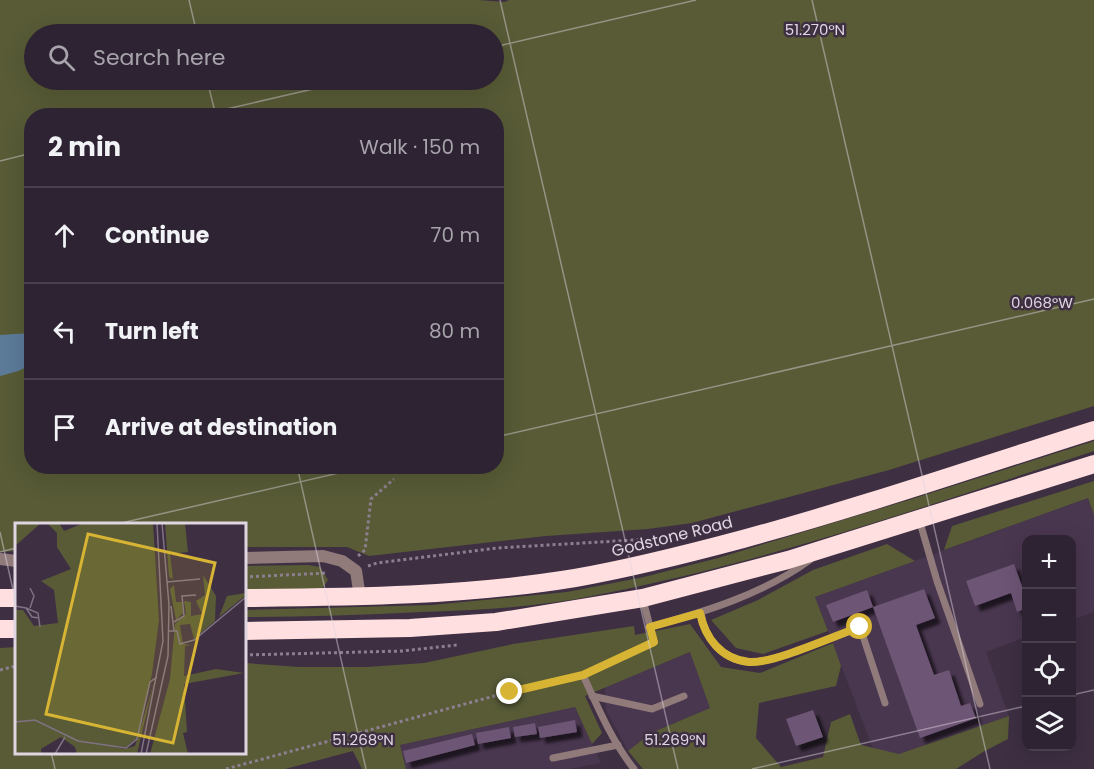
<!DOCTYPE html>
<html lang="en">
<head>
<meta charset="utf-8">
<style>
	body { margin:0; font-family:Poppins,sans-serif; background:#3a2f3e; color:#f1f3f6 }
	.controls { position:absolute; right:18px; bottom:18px; display:grid; overflow:hidden; border-radius:12px; box-shadow:0 6px 24px #0002 }
	.controls button { width:54px; height:54px; display:grid; place-items:center; padding:0; border:0; border-bottom:2px solid #49404d; background:#2e2332; color:#f1f3f6; font:30px sans-serif }
	.stop { position:absolute; width:18px; height:18px; margin:-14px; border:4px solid #d7b434; border-radius:50%; background:#fff }
	.stop.end { background:#d7b434; border-color:#fff; box-shadow:0 2px 6px #0008 }
	.list { margin:0; padding:0; list-style:none }
	h2 { display:flex; justify-content:space-between; align-items:center; height:78px; margin:0; padding:0 24px; font-size:26px }
	h2 small { font-size:20px; font-weight:400; color:#a7a4ac }
	.list li { display:grid; grid-template-columns:39px 1fr auto; gap:18px; align-items:center; box-sizing:border-box; height:96px; padding:0 24px; border-top:2px solid #49404d }
	.list b { display:block; font-size:22px; white-space:nowrap }
	.list em { font-size:20px; font-style:normal; color:#a7a4ac }
	.icon { flex:none; width:33px; height:33px; fill:none; stroke:currentColor; stroke-width:2; stroke-linecap:round; stroke-linejoin:round }
	.map { position:relative; flex:none; width:1094px; height:769px; overflow:hidden }
	.search { position:absolute; background:#2e2332; box-shadow:0 6px 24px #0002; left:24px; top:24px; width:480px; height:66px; display:flex; align-items:center; gap:15px; box-sizing:border-box; padding:0 21px; border-radius:33px; color:#a7a4ac; font-size:22px }
	.panel { position:absolute; background:#2e2332; box-shadow:0 6px 24px #0002; left:24px; top:108px; width:480px; height:366px; border-radius:24px }
	.map>svg:first-child { display:block }
	.built { fill:#49364f }
	.green { fill:#585b36; fill-rule:evenodd }
	.water { fill:#5b7b99 }
	.building { fill:#6d5474; filter:url(#shadow) }
	.lines { fill:none; stroke-linecap:round; stroke-linejoin:round }
	.path { stroke:#8c7f8f; stroke-width:3; stroke-dasharray:3 3; stroke-linecap:butt }
	.lane { stroke:#907a7a; stroke-width:7 }
	.street { stroke:#907a7a; stroke-width:12 }
	.highway { stroke:#ffdfdf; stroke-width:18 }
	.route { stroke:#d7b434; stroke-width:8 }
	.ticks { fill:none; stroke:#e0d6e2; stroke-width:1.5; stroke-opacity:0.45 }
	.labels { text-anchor:middle; stroke-width:5; stroke-linejoin:round; paint-order:stroke }
	.street-label { font-size:16px; fill:#e0d6e2; stroke:#3e2f43 }
	.inset-road { fill:none; stroke:#7f7283; stroke-width:1.5 }
	.view { fill:#d7b434; fill-opacity:0.15; stroke:#d7b434; stroke-width:3 }
	.inset-edge { fill:none; stroke:#e0d6e2; stroke-width:3 }
	.ticks-label { font-size:15px; text-anchor:middle; fill:#e0d6e2; stroke:#3e2f43; stroke-width:5; stroke-linejoin:round; paint-order:stroke }
</style>
</head>
<body>
<div class="map">
<svg width="1094" height="769" viewBox="0 0 1094 769">
	<defs>
		<filter id="shadow"><feDropShadow dx="5.5" dy="5.5" stdDeviation="1.5" flood-color="#0009"/></filter>
	</defs>
	<rect width="100%" height="100%" fill="#3e2f43"/>
	<g class="built">
		<path d="M1088 498 1094 515V612L1072 620V540H1026V637L986 652 1009 716 878 762 815 597Z"/>
		<path d="M691 652 710 708 651 733 628 751 606 710 605 687Z"/>
		<path d="M575 707 601 763 570 769H406L400 745Z"/>
	</g>
	<g class="green">
		<path d="M0 0H478L505 2 509 0H1094V406L889 470 692 523 648 529 546 536 369 556 347 547H245L244 524H16V551L0 552ZM34 34H494V80H34ZM32 116H496V466H32Z"/>
		<path d="M1094 441V451C930 505 767 562 597 595 540 607 480 610 421 612 362 615 304 617 245 617V610L432 605 567 592 644 577 718 558 912 499Z"/>
		<path d="M1094 481V515L1088 498 944 550 952 526Z"/>
		<path d="M887 544 915 561 815 597 828 631 763 654 736 648 711 620 758 600 813 570Z"/>
		<path d="M308 565 320 567 328 580 322 589H245L244 566Z"/>
		<path d="M690 624 721 667 760 673 833 643 841 666 836 686 759 703 756 738 781 767 823 757 831 722 850 714 861 745 899 754 1009 716 1008 739 983 752 956 769H643L628 751 651 733 710 708 690 652 585 696 602 733 592 744 575 707 400 745 406 769H362L353 751 285 769H0V648L16 647V752H244L245 663 299 667H367L424 663 513 644 634 626 635 635Z"/>
	</g>
	<path class="water" d="M31 333C32 368 34 367 0 376V335Z"/>
	<g class="building">
		<path d="M1014 564 1023 589 1026 587V608L1017 612 1011 593 975 606 966 581Z"/>
		<path d="M924 589 935 618 916 625 934 675 949 670 961 706 970 703 976 718 920 738 873 607 833 622 826 605 867 590 873 607Z"/>
		<path d="M813 710 823 737 796 746 786 719Z"/>
		<path d="M575 720 577 732 540 738 538 727Z"/>
		<path d="M535 723 537 734 515 737 513 727Z"/>
		<path d="M509 727 511 738 478 744 476 733Z"/>
		<path d="M472 734 475 745 406 763 403 751Z"/>
	</g>
	<g class="lines">
		<g class="path">
			<path d="M358 556 365 550 371 499 394 479"/>
			<path d="M368 566 377 563 497 548 669 538"/>
			<path d="M244 577 327 573"/>
			<path d="M244 655 402 651 457 645"/>
			<path d="M0 670 16 666"/>
			<path d="M226 769 509 692 572 678"/>
		</g>
		<g class="lane">
			<path d="M919 519 937 581 980 704"/>
			<path d="M701 613C705 638 721 660 749 662 773 664 834 636 860 627L885 703"/>
			<path d="M649 627C705 612 763 594 810 560"/>
			<path d="M592 696 652 709 684 696"/>
			<path d="M553 758 618 745"/>
			<path d="M634 769C612 741 598 708 583 675L654 642 643 600"/>
		</g>
		<g class="street">
			<path d="M244 558 323 556 342 561 356 571 360 597"/>
			<path d="M0 559 16 561"/>
		</g>
		<g class="highway">
			<path d="M0 598H16"/>
			<path d="M244 598C356 597 465 596 575 578 632 568 687 554 743 539 861 507 977 467 1094 430"/>
			<path d="M0 629H16"/>
			<path d="M244 631 410 628 496 622 643 598 788 560 1094 464"/>
		</g>
	</g>
	<g class="lines">
		<path class="route" d="M510 692 583 675 654 642 650 627 700 613C705 638 721 659 749 662 773 664 834 636 860 627"/>
	</g>
	<path class="ticks" d="M189 0 197 34M500 0 678 769M812 0 990 769M494 47 696 0M207 80 216 116M196 116 352 80M0 161 32 153M496 437 1094 299M297 466 366 769M117 524 369 466M0 532 16 603M0 552 16 548M1072 695 1094 690M51 752 55 769M752 769 1026 706"/>
	<g class="labels">
		<g class="street-label">
			<text transform="translate(672 536) rotate(-14)" y="6">Godstone Road</text>
		</g>
	</g>
	<g transform="translate(15 523)">
		<rect width="231" height="231" fill="#3e2f43"/>
		<path d="M0 0H26L0 23ZM32 0H44L49 8 69 0H138L144 97 137 151 122 215 111 224 97 223 109 226 120 223 139 159 122 231H62L60 224 46 214 26 226V231H0V87H8L19 103 43 100 39 67 26 58 56 46 42 24V10ZM150 0H170L173 29 155 31 158 56 154 54ZM188 52 201 73 200 98 179 116 175 101 165 102 168 121 177 122 170 123 169 153 201 146 229 150 169 161 172 209 168 210 173 231H135L155 156 160 101 171 91 169 78 176 79V93L187 91 181 78 190 72ZM159 62 161 79H167L168 90 161 97 155 66ZM231 70V72L204 94 212 73Z" fill="#585b36"/>
		<path class="inset-road" d="M152 59 185 56M0 83 11 85 17 94 24 95M156 83 159 108M11 85 23 90 25 104M15 85 19 73 15 65M159 99 169 93 167 73 181 72M154 108H162L165 121 179 117 231 74M0 199 20 197 63 218 111 225 122 216 135 159 142 154M40 231 50 214M126 231 148 118 142 0M131 231 153 133 154 82 147 0"/>
		<path class="view" d="M73 11 200 40 158 220 31 191Z"/>
		<rect width="231" height="231" class="inset-edge"/>
	</g>
	<g class="ticks-label">
		<text x="815" y="35">51.270°N</text>
		<text x="1042" y="308">0.068°W</text>
		<text x="363" y="745">51.268°N</text>
		<text x="675" y="745">51.269°N</text>
	</g>
</svg>
<div class="controls">
<button>+</button>
<button>−</button>
<button><svg class="icon" aria-label="locate" viewBox="0 0 24 24"><circle cx="12" cy="12" r="6"/><path d="M12 2v4M12 18v4M2 12h4M18 12h4"/></svg></button>
<button><svg class="icon" aria-label="layers" viewBox="0 0 24 24"><path d="M12 4l9 5-9 5-9-5zM3 14l9 5 9-5"/></svg></button>
</div>
<div class="stop" style="left:860px;top:627px"></div>
<div class="stop end" style="left:510px;top:692px"></div>
<div class="search"><svg class="icon" aria-label="search" viewBox="0 0 24 24"><circle cx="10" cy="10" r="6"/><path d="M15 15l6 6"/></svg>Search here</div>
<section class="panel">
<h2>2 min<small>Walk · 150 m</small></h2>
<ul class="list">
<li><svg class="icon" aria-label="ahead" viewBox="0 0 24 24"><path d="M12 20V5M6 11l6-6 6 6"/></svg><div><b>Continue</b></div><em>70 m</em></li>
<li><svg class="icon" aria-label="left" viewBox="0 0 24 24"><path d="M17 20v-9H6M10 6l-5 5 5 5"/></svg><div><b>Turn left</b></div><em>80 m</em></li>
<li><svg class="icon" aria-label="arrive" viewBox="0 0 24 24"><path d="M6 21V4h12l-3 4 3 4H6"/></svg><div><b>Arrive at destination</b></div></li>
</ul>
</section>
</div>
</body>
</html>
